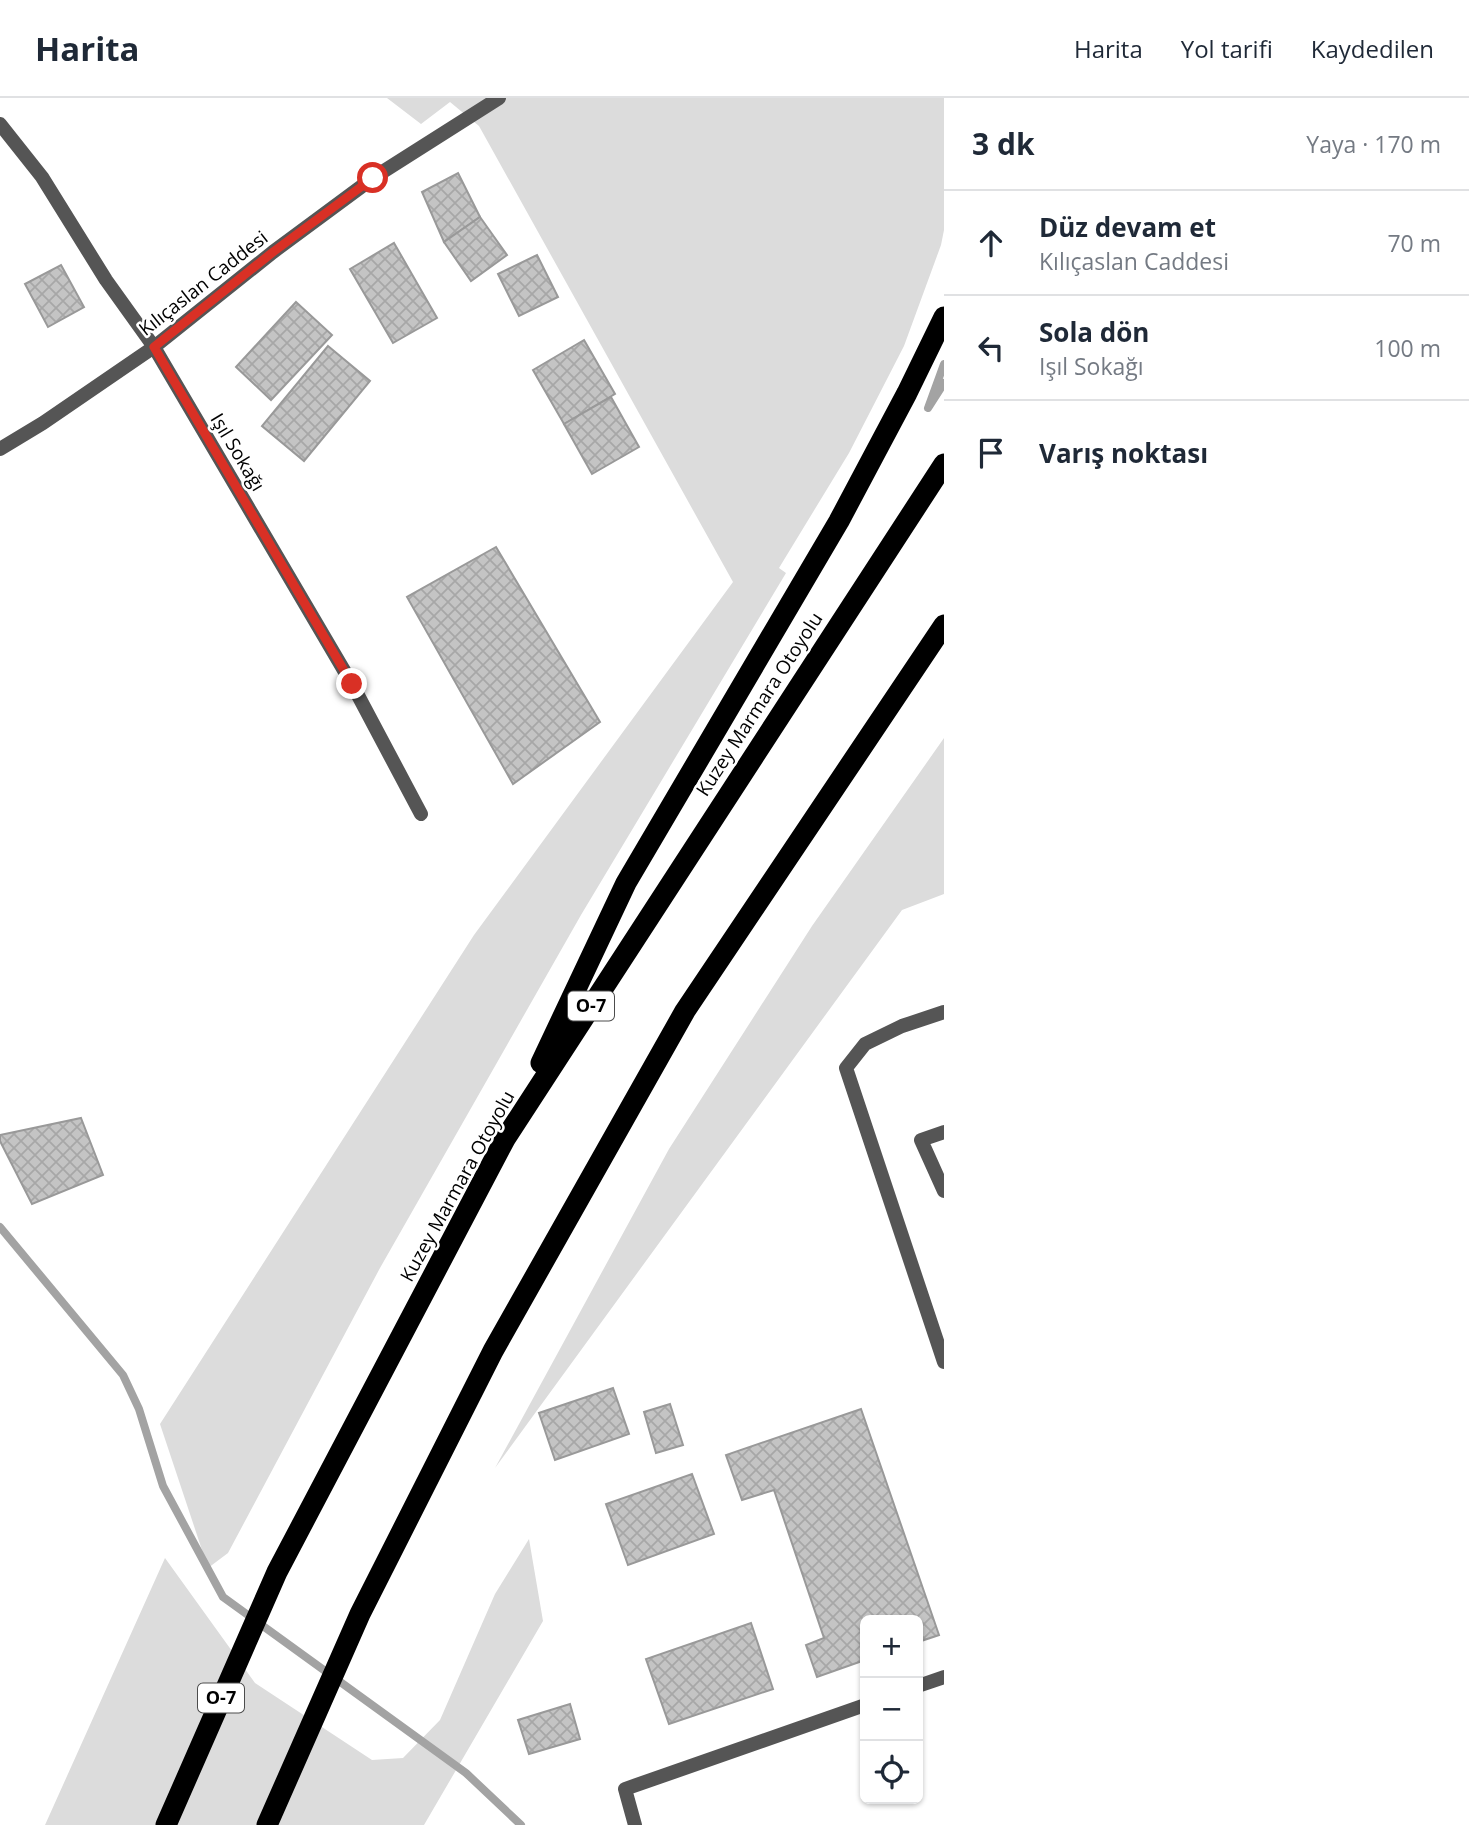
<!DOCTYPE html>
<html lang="tr">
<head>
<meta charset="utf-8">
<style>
	body { margin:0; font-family:"Open Sans",sans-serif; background:#f6f6f7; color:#1f2937 }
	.controls { position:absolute; right:21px; bottom:21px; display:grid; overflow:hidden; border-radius:10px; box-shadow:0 2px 5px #0004 }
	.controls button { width:63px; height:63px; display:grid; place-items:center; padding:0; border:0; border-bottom:2px solid #e0e1e3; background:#fff; color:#1f2937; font:35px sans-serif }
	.stop { position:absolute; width:21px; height:21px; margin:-16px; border:5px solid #d93025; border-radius:50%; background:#fff }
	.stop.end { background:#d93025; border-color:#fff; box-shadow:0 2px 7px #0008 }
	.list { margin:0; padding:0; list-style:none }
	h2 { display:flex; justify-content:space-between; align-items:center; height:91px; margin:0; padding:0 28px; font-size:30px }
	h2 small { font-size:23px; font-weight:400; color:#747a83 }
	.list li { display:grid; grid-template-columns:46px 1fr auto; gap:21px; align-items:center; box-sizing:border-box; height:105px; padding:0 28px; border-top:2px solid #e0e1e3 }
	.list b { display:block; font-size:26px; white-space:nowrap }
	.list p { margin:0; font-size:23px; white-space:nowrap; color:#747a83 }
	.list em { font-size:23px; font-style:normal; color:#747a83 }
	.icon { flex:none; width:38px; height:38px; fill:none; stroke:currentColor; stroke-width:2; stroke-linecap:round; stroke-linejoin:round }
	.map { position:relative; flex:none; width:944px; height:1727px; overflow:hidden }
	header { display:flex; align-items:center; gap:42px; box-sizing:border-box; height:98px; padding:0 35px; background:#fff; border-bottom:2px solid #e0e1e3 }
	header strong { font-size:33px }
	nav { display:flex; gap:38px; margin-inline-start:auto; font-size:24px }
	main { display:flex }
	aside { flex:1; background:#fff }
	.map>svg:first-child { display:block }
	.green { fill:#dcdcdc }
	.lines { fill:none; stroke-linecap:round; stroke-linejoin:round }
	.stream { stroke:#a3a3a3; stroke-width:8 }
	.building { fill:url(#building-cross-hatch); stroke:#999; stroke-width:2 }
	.service { stroke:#555; stroke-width:14 }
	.minor { stroke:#555; stroke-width:14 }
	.tertiary { stroke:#555; stroke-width:14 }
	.motorway { stroke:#000; stroke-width:21 }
	.route { stroke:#d93025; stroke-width:9 }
	.labels { text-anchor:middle; stroke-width:5; stroke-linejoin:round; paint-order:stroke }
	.shield { fill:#fff; stroke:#4c4c4c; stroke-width:2 }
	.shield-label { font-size:18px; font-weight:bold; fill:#000 }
	.street-label { font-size:19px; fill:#000; stroke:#fff }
</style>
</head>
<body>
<header>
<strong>Harita</strong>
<nav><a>Harita</a><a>Yol tarifi</a><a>Kaydedilen</a></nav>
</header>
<main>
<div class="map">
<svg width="944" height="1727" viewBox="0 0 944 1727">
	<defs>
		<pattern id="building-cross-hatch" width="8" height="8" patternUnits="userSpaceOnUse" patternTransform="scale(1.75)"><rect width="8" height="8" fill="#c4c4c4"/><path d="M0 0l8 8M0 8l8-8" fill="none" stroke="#a7a7a7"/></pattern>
	</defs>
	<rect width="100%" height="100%" fill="#fff"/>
	<g class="green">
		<path d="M387 0H944V132L941 147 904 248 849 355 779 470 786 475 581 817 380 1170 228 1455 208 1470 160 1326 474 837 733 484 479 28 450 4 421 26Z"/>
		<path d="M944 640V796L902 812 495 1370 669 1051 812 828Z"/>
		<path d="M529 1441 543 1523 424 1727H45L165 1460 255 1585 372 1662 403 1660 440 1622 495 1496Z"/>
	</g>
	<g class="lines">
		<g class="stream">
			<path d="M944 266 928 310 944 285"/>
			<path d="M0 1129 123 1277 139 1311 163 1388 223 1499 466 1675 521 1727"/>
		</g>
	</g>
	<g class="building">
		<path d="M458 75 480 119 444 144 422 94Z"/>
		<path d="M480 119 507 157 471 183 444 144Z"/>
		<path d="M394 145 437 220 393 245 350 171Z"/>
		<path d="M537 157 558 199 519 218 498 176Z"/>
		<path d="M61 167 84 209 48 229 25 186Z"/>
		<path d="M296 204 332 237 271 302 236 269Z"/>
		<path d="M584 242 615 296 564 326 533 272Z"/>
		<path d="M328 248 370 283 304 363 262 328Z"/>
		<path d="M611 299 639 349 592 376 564 326Z"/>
		<path d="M496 449 600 624 513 686 407 499Z"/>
		<path d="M81 1020 103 1077 32 1106 0 1043V1037Z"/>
		<path d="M613 1290 629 1336 555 1362 539 1315Z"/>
		<path d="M670 1306 683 1347 656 1355 644 1314Z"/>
		<path d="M861 1311 939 1537 918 1544V1522H865V1562L817 1579 806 1547 824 1540 774 1392 742 1402 726 1357Z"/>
		<path d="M692 1376 714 1436 628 1467 606 1406Z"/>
		<path d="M751 1525 773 1591 669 1626 646 1561Z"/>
		<path d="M570 1606 580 1641 529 1656 518 1622Z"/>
	</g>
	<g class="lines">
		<g class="service">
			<path d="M154 249 352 586 421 716"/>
			<path d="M944 914 902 928 865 946 846 970 944 1264"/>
			<path d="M944 1034 921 1042 944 1093"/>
			<path d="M918 1588 944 1579"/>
			<path d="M635 1727 625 1691 865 1607"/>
		</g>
		<path class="minor" d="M0 26 42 79 106 182 154 249"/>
		<path class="tertiary" d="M0 351 43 325 154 249 273 154 373 80 499 0"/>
		<g class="motorway">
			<path d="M541 965 626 785 839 423 907 295 944 219"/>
			<path d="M166 1727 277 1474 505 1041 944 366"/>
			<path d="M267 1727 360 1516 493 1253 685 913 944 527"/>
		</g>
	</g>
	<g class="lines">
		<path class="route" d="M352 586 154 249 273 154 373 80"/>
	</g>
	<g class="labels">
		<g class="shield">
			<rect x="568" y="893.5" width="46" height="29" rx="5"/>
			<rect x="198" y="1585.5" width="46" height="29" rx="5"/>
		</g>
		<g class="shield-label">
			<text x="591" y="914">O-7</text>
			<text x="221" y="1606">O-7</text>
		</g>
		<g class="street-label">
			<text transform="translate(203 185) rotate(-38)" y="7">Kılıçaslan Caddesi</text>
			<text transform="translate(238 354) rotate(59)" y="7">Işıl Sokağı</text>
			<text transform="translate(759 606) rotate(-57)" y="7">Kuzey Marmara Otoyolu</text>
			<text transform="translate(457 1088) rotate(-61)" y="7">Kuzey Marmara Otoyolu</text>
		</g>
	</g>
</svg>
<div class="controls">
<button>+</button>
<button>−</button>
<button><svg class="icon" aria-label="locate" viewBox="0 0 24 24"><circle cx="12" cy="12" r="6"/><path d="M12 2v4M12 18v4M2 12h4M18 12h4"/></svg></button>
</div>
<div class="stop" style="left:373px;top:80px"></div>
<div class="stop end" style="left:352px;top:586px"></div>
</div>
<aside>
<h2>3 dk<small>Yaya · 170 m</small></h2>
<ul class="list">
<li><svg class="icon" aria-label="ahead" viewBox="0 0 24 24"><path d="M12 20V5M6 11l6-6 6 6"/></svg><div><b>Düz devam et</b><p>Kılıçaslan Caddesi</p></div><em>70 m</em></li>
<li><svg class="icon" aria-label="left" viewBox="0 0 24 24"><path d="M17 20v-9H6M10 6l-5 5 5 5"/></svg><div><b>Sola dön</b><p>Işıl Sokağı</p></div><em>100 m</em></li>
<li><svg class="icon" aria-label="arrive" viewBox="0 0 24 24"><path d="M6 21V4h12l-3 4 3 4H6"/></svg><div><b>Varış noktası</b></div></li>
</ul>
</aside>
</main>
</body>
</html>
